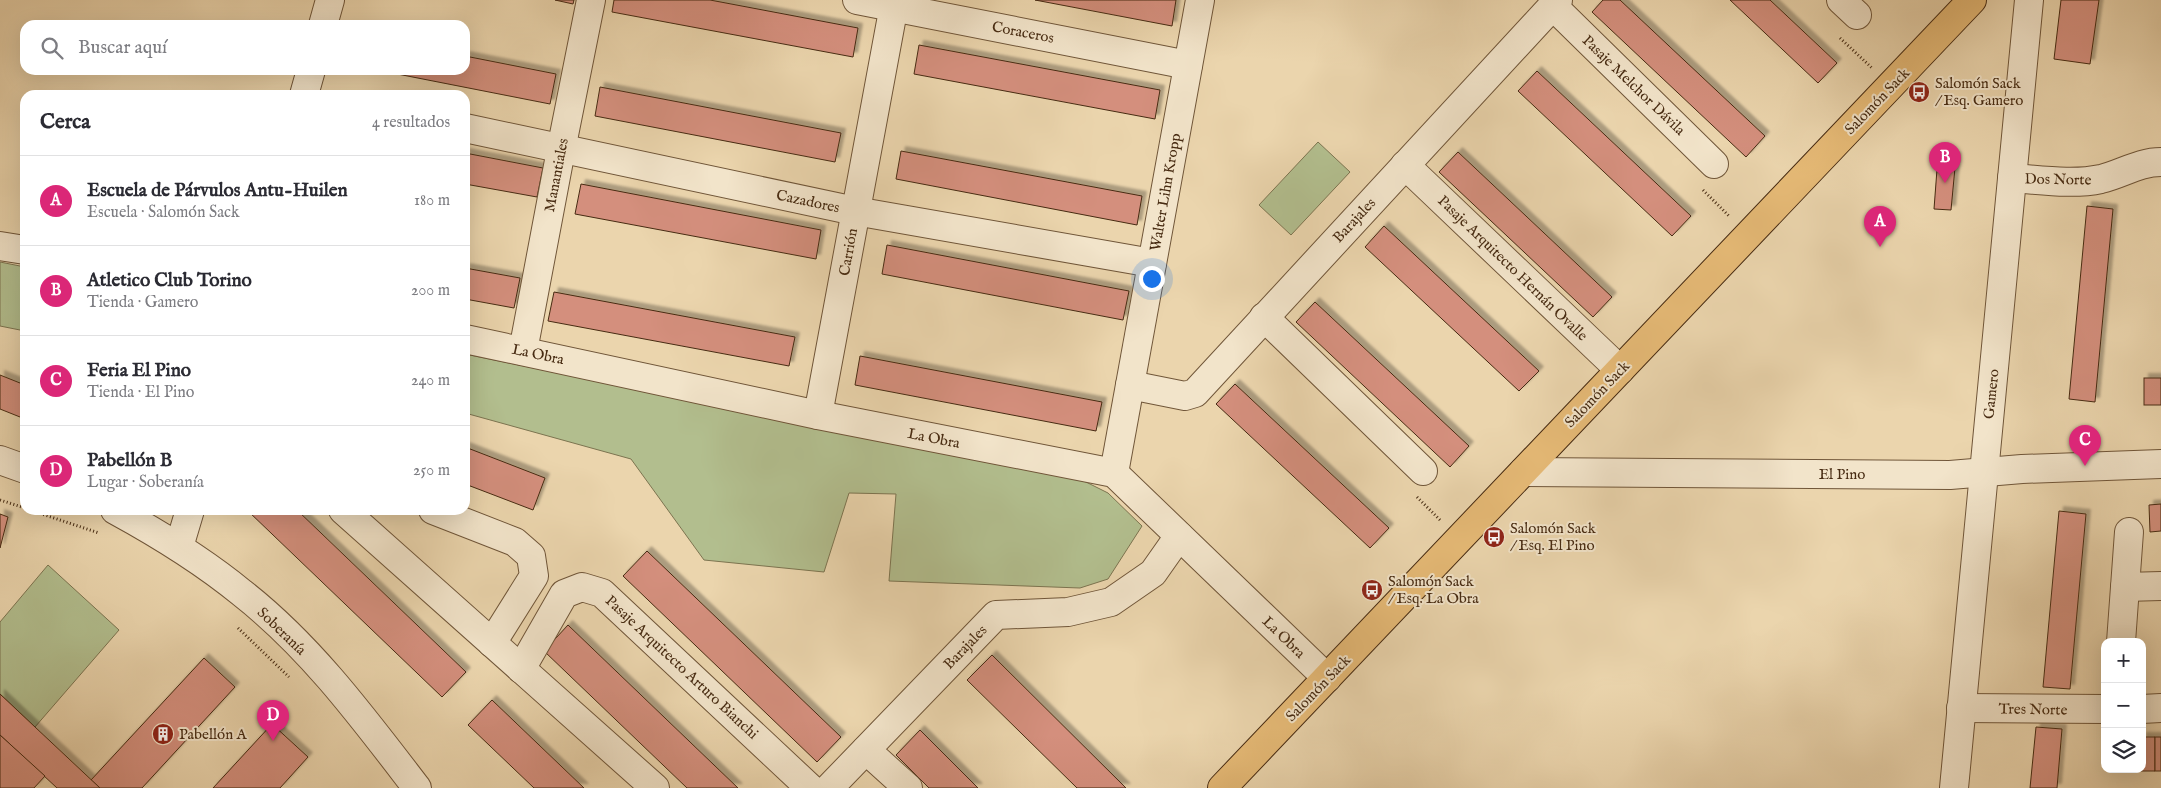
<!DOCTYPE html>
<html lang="es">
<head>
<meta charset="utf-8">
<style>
	body { margin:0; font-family:"IM FELL English",serif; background:#f7f7f7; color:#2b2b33 }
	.controls { position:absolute; right:15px; bottom:15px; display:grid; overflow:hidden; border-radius:10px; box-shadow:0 5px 20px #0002 }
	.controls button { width:45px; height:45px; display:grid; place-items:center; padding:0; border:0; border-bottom:1px solid #e1e1e2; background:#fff; color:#2b2b33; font:25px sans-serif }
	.you { position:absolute; left:1151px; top:278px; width:18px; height:18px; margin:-12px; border:4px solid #fff; border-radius:50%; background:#1a73e8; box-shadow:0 0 0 8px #1a73e833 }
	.badge { display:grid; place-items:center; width:32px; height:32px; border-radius:50%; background:#db2777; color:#fff; font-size:16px; font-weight:700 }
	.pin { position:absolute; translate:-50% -41px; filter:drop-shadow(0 1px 2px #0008) }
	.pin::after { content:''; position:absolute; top:26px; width:18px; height:15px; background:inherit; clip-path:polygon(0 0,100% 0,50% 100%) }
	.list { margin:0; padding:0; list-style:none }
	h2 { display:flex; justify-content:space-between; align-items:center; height:65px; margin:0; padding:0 20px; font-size:21px }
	h2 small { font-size:16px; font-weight:400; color:#7c7c81 }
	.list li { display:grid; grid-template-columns:32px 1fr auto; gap:15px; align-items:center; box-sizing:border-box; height:90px; padding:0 20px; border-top:1px solid #e1e1e2 }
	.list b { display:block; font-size:19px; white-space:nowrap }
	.list p { margin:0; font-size:16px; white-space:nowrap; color:#7c7c81 }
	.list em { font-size:16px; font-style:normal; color:#7c7c81 }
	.icon { flex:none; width:28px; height:28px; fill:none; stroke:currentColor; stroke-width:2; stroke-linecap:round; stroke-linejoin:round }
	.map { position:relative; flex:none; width:2161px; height:788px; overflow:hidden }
	.search { position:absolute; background:#fff; box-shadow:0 5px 20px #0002; left:20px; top:20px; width:450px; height:55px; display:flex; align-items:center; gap:12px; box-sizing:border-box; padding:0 18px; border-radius:15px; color:#7c7c81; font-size:19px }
	.panel { position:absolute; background:#fff; box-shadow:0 5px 20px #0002; left:20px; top:90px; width:450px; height:425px; border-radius:15px }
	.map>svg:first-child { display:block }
	.green { fill:#b2be8e; stroke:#7c7450 }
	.building { fill:#d48f7d; stroke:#472b12; filter:url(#shadow) }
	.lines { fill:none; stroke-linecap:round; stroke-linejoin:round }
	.minor-casing { stroke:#705639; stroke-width:30 }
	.major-casing { stroke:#472b12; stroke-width:30 }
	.path { stroke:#472b12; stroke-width:3; stroke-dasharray:1 2.5; stroke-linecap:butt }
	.minor { stroke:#f2e4ca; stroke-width:28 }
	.major { stroke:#e6ba76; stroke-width:28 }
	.labels { text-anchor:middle; stroke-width:4; stroke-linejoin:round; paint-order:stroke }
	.street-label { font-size:15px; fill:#472b12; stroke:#f2e4ca }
	.poi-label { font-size:15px; fill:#472b12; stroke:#f2e4ca; text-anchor:start }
</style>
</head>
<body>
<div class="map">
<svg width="2161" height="788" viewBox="0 0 2161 788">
	<defs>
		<filter id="shadow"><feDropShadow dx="4.5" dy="-4.5" stdDeviation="1" flood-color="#0004"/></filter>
	</defs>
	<rect width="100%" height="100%" fill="#ebd5ad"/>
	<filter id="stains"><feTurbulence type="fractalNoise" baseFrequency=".004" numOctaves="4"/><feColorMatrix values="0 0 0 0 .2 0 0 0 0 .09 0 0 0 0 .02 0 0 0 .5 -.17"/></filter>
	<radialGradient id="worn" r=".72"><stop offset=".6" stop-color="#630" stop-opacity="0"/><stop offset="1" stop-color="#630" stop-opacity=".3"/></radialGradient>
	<g class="green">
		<path d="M1318 142 1350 172 1291 235 1259 205Z"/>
		<path d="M0 262 25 267V331L0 326Z"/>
		<path d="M465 354 1082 480 1108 493 1142 526 1108 579 1080 588 889 581 896 494 849 493 824 572 704 560 631 459 465 413Z"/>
		<path d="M48 565 119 630 35 727 0 694V622Z"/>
	</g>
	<g class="building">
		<path d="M555 0H574L573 4Z"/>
		<path d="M614 0H710L858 28 853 57 612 12Z"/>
		<path d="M1035 0H1176L1172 26Z"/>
		<path d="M1603 0H1620L1765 136 1746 157 1592 12Z"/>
		<path d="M1730 0H1770L1837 63 1818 83Z"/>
		<path d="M2061 0H2099L2090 64 2054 59Z"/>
		<path d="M919 45 1160 90 1155 119 914 74Z"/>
		<path d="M465 56 556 74 550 104 377 70H465Z"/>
		<path d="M1537 71 1691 216 1672 236 1518 91Z"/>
		<path d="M600 87 841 133 835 162 595 116Z"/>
		<path d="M901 151 1142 196 1137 225 896 179Z"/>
		<path d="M1458 152 1612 297 1593 317 1439 172Z"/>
		<path d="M465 153 543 168 537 197 465 184Z"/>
		<path d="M1938 156 1956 157 1951 210 1934 209Z"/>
		<path d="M581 184 821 230 816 259 575 214Z"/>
		<path d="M2087 206 2113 209 2095 402 2069 399Z"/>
		<path d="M1384 226 1539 371 1519 391 1365 247Z"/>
		<path d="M887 245 1129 291 1123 320 882 274Z"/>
		<path d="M465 268 520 278 514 308 465 299Z"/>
		<path d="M554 292 795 337 789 366 548 321Z"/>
		<path d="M1315 302 1469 446 1450 467 1296 322Z"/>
		<path d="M860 356 1102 402 1096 431 855 385Z"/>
		<path d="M0 375 25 385V419L0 409Z"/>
		<rect x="2144" y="378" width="17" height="27"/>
		<path d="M1235 384 1389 528 1370 548 1216 404Z"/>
		<path d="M465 447 545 478 533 510 465 484Z"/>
		<path d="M2161 504V531L2150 532 2149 505Z"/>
		<path d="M249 510H297L466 672 442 697 248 511Z"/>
		<path d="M2059 511 2086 514 2070 689 2043 687Z"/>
		<path d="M0 514 8 517 0 548Z"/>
		<path d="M647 551 841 737 817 762 623 576Z"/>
		<path d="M568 625 738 788H687L544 651Z"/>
		<path d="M992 655 1126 788H1077L967 680Z"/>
		<path d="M204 658 235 687 142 788H100L91 780Z"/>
		<path d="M0 694 35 727 100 788H57L0 735Z"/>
		<path d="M492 700 584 788H534L468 725Z"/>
		<path d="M272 724 308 757 280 788H213Z"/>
		<path d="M2036 727 2062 729 2057 788H2030Z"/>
		<path d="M920 730 978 788H929L896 755Z"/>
		<path d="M0 735 45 776 34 788H0Z"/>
		<path d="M2142 737H2155V771H2134L2142 769Z"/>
		<rect x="2155" y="737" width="6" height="34"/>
	</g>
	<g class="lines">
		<g class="minor-casing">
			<g id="minor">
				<path d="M857 0 1188 65"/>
				<path d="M1841 0 1857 15"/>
				<path d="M1553 6 1714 164"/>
				<path d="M323 25 330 0"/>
				<path d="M304 95 311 70"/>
				<path d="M465 128 855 211 1152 263"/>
				<path d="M1405 165 1620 370"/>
				<path d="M2012 178C2041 180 2073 185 2101 179 2122 174 2139 162 2161 162"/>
				<path d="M0 246 25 250"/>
				<path d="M1264 317 1423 471"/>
				<path d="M465 339 818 415 1114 473 1327 678"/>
				<path d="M523 351 561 150 591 0"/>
				<path d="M1130 385 1185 396 1195 393 1558 0"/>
				<path d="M818 415 895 0"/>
				<path d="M0 460 25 469"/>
				<path d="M1523 472 1950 475 2022 469 2161 464"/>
				<path d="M1114 473 1200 0"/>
				<path d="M115 510C159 534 203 561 242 593 311 647 364 719 417 788"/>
				<path d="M343 510 655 788"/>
				<path d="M433 510 515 542 531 556 534 576 492 643"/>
				<path d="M179 547 190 510"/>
				<path d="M2125 587 2161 586"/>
				<path d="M2121 642 2129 532"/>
				<path d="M521 669 564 594 582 587 602 593 810 788"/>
				<path d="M1961 708 2105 709"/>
				<path d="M2142 709 2161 708"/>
				<path d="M866 750 908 788"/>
				<path d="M829 788 996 615 1068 612 1111 602 1153 573 1179 536"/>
				<path d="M1954 788 2029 0"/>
			</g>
		</g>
		<g class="major-casing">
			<path id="major" d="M1222 788 1972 0"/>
		</g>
		<g class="path">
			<path d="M1840 38 1872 68"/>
			<path d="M1703 190 1730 217"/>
			<path d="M1417 497 1441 521"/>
			<path d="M0 500 25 508"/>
			<path d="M30 510 99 533"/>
			<path d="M238 628 289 677"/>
		</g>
		<use href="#minor" class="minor"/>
		<use href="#major" class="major"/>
	</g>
	<defs>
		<g id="bus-disc" transform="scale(1.125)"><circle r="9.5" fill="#8f2418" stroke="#f2e4ca"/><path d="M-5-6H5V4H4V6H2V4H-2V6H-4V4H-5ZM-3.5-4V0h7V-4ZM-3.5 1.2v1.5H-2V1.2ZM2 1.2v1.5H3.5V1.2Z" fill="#fff"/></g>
		<g id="building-disc" transform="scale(1.125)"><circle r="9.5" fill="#8f2418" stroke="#f2e4ca"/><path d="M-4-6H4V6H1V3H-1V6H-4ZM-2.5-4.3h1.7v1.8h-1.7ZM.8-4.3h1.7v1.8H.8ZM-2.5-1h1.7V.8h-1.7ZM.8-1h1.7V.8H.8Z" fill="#fff"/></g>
	</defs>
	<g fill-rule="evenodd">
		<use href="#bus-disc" x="1919" y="92"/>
		<use href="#bus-disc" x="1494" y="537"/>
		<use href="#bus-disc" x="1372" y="590"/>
		<use href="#building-disc" x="163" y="734"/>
	</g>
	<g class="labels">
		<g class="street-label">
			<text transform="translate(1023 32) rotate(11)" y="5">Coraceros</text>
			<text transform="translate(1634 85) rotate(44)" y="5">Pasaje Melchor Dávila</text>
			<text transform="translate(1877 101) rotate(-46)" y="5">Salomón Sack</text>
			<text transform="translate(556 175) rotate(-79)" y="5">Manantiales</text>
			<text transform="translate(2058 179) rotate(1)" y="5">Dos Norte</text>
			<text transform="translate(1165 192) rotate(-80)" y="5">Walter Lihn Kropp</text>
			<text transform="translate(808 201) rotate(12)" y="5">Cazadores</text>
			<text transform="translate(1354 220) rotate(-47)" y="5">Barajales</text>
			<text transform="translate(848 252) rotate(-80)" y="5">Carrión</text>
			<text transform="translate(1513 268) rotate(44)" y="5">Pasaje Arquitecto Hernán Ovalle</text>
			<text transform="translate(538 354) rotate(12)" y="5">La Obra</text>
			<text transform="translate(1597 394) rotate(-46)" y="5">Salomón Sack</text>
			<text transform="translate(1991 394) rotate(-84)" y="5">Gamero</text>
			<text transform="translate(934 438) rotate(11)" y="5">La Obra</text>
			<text x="1842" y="479">El Pino</text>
			<text transform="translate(282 631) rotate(44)" y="5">Soberanía</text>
			<text transform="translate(1284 637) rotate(44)" y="5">La Obra</text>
			<text transform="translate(965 647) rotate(-46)" y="5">Barajales</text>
			<text transform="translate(682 667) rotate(43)" y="5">Pasaje Arquitecto Arturo Bianchi</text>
			<text transform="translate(1318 688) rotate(-46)" y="5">Salomón Sack</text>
			<text transform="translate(2033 709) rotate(1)" y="5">Tres Norte</text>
		</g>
		<g class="poi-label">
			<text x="1935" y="88">Salomón Sack<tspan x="1935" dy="17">/ Esq. Gamero</tspan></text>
			<text x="1510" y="533">Salomón Sack<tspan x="1510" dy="17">/ Esq. El Pino</tspan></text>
			<text x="1388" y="586">Salomón Sack<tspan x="1388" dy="17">/ Esq. La Obra</tspan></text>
			<text x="179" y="739">Pabellón A</text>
		</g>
	</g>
	<rect width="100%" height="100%" filter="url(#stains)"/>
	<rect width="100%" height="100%" fill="url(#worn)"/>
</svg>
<div class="controls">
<button>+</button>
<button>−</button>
<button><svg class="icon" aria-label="layers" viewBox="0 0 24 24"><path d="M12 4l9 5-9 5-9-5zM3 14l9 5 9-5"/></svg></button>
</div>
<div class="you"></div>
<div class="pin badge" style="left:1880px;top:247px">A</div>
<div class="pin badge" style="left:1945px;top:183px">B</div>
<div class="pin badge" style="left:2085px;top:466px">C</div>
<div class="pin badge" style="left:273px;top:741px">D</div>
<div class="search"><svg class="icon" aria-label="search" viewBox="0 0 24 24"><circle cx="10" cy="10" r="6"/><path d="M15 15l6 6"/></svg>Buscar aquí</div>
<section class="panel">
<h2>Cerca<small>4 resultados</small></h2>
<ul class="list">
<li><span class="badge">A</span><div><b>Escuela de Párvulos Antu-Huilen</b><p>Escuela · Salomón Sack</p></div><em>180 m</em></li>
<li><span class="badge">B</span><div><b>Atletico Club Torino</b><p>Tienda · Gamero</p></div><em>200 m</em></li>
<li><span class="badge">C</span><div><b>Feria El Pino</b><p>Tienda · El Pino</p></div><em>240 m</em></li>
<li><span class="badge">D</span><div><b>Pabellón B</b><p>Lugar · Soberanía</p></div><em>250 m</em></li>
</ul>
</section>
</div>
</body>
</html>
